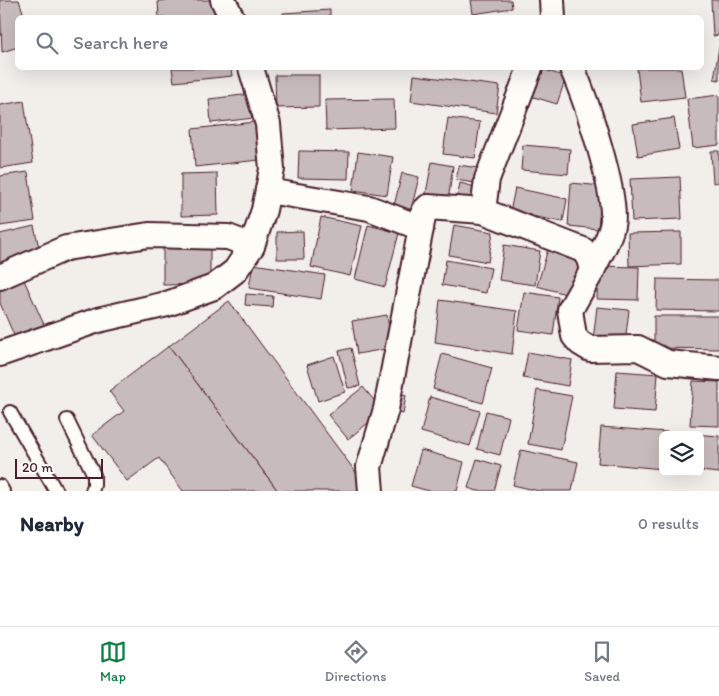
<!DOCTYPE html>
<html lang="en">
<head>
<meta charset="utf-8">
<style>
	body { margin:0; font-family:Itim,sans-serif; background:#f2f2f3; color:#1f2937 }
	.controls { position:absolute; right:15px; bottom:15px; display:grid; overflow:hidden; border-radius:8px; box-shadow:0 5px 20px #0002 }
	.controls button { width:45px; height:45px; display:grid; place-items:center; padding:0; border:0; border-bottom:1px solid #e0e1e3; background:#fff; color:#1f2937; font:25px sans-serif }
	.scale { position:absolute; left:15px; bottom:12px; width:88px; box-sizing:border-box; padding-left:5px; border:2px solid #4a1f2b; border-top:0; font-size:14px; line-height:18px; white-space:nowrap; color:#4a1f2b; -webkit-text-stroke:4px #fdfcf7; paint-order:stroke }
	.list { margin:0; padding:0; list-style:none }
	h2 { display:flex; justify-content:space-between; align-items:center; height:65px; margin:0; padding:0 20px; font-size:21px }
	h2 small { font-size:16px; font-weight:400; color:#747a83 }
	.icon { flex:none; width:28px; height:28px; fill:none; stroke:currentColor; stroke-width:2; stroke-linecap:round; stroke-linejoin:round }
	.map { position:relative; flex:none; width:719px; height:491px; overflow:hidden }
	.search { position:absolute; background:#fff; box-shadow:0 5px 20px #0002; left:15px; right:15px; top:15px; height:55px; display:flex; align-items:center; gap:12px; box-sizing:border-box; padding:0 18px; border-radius:8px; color:#747a83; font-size:19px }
	.sheet { height:135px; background:#fff }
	nav { display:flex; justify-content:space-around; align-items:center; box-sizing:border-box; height:70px; border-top:1px solid #e0e1e3; background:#fff; font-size:14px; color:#747a83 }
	nav a { display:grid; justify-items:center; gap:2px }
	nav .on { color:#0b8043 }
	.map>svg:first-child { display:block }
	.building { fill:#c8bbbb; stroke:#4a1f2b }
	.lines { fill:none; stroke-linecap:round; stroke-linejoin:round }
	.service-casing { stroke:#4a1f2b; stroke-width:16 }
	.minor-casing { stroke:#4a1f2b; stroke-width:28 }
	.service { stroke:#fdfcf7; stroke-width:12 }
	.minor { stroke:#fdfcf7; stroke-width:24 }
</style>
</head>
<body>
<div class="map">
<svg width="719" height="491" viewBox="0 0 719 491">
	<rect width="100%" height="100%" fill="#f2efeb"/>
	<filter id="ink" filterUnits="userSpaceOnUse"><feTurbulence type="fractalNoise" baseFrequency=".02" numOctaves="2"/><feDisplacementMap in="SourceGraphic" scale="10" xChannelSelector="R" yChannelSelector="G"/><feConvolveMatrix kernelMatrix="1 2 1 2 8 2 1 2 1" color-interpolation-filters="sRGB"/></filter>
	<g filter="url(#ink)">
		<g class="building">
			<path d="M0 0H19L25 18H18V47L2 52Z"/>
			<path d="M172 0H213L215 18H159L158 1Z"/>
			<path d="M471 0H511L512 8 473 14Z"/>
			<path d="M711 0H719V35L713 36Z"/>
			<path d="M330 10V18H283V13Z"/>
			<path d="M719 47V80L714 79Z"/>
			<path d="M172 68H231L232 76 174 82Z"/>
			<path d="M539 68 566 77 557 104 527 95Z"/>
			<path d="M648 68H681L685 97 641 102 637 69Z"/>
			<path d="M275 75H319V107L276 108Z"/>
			<path d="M414 75 500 86 496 113 411 101Z"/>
			<path d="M251 94 254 118 211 123 209 99Z"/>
			<path d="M719 95V145L693 148 687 99Z"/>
			<path d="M394 99 395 128 326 130 325 100Z"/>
			<path d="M24 101 33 163 0 168V105Z"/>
			<path d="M448 118 480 122 475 158 443 154Z"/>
			<path d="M674 118 679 149 638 156 633 124Z"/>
			<path d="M255 122 259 160 195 167 192 129Z"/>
			<path d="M523 145 570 149 568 174 521 170Z"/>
			<path d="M299 151 349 152 348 179 298 178Z"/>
			<path d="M711 151H719V182L713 183Z"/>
			<path d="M358 152 393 157 387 195 353 190Z"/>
			<path d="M432 162 453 166 448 201 425 198Z"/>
			<path d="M459 165 478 168 475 183 456 180Z"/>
			<path d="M28 172 35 221 0 226V176Z"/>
			<path d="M217 173 218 215 181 216V174Z"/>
			<path d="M402 173 419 177 410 214 393 210Z"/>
			<path d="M680 177 682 219 632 221 630 179Z"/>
			<path d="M460 183 475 187 472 202 457 199Z"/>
			<path d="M571 183 602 186 598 229 568 226Z"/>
			<path d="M515 188 567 199 563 222 510 212Z"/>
			<path d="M321 217 362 226 350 276 311 267Z"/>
			<path d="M368 225 399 233 385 287 355 279Z"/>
			<path d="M454 225 493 232 488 262 449 255Z"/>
			<path d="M34 226 41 256 0 267V234Z"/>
			<path d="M303 231 304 259H277V232Z"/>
			<path d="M681 232V264L629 266 628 233Z"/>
			<path d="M504 245 540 251 535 285 499 280Z"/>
			<path d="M163 246H210V284L163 285Z"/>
			<path d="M548 249 583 259 573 296 537 286Z"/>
			<path d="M446 260 491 268 486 293 442 285Z"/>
			<path d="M253 264 325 275 321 299 249 288Z"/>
			<path d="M598 266 639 267 638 300 597 299Z"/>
			<path d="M657 279 719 280V311L656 310Z"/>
			<path d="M24 280 46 329 17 342 0 303V290Z"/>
			<path d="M524 292 558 297 553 335 518 330Z"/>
			<path d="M246 294 273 296 272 307 245 305Z"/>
			<path d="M440 300 517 311 512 354 435 342Z"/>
			<path d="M229 301 366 486 360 491H278L169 346Z"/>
			<path d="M597 307 629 310 625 343 593 340Z"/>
			<path d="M387 315 392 348 357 354 352 321Z"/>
			<path d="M654 316H719V349L654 348Z"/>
			<path d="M169 346 278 491H183L159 458 127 481 92 435 124 411 109 391Z"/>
			<path d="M351 348 360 386 348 388 339 351Z"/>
			<path d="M528 352 572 360 568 386 523 378Z"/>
			<path d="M442 354 492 368 483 403 433 389Z"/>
			<path d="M334 356 345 392 318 401 307 365Z"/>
			<path d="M617 371 658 374 655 412 614 409Z"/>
			<path d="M693 381 719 382V426L690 425Z"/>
			<path d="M363 387 383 411 348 439 328 415Z"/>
			<path d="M537 390 572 396 561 450 528 444Z"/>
			<path d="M392 391 406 395 403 414 388 410Z"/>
			<path d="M430 397 480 411 470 446 421 432Z"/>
			<path d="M486 411 509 417 500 455 477 449Z"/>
			<path d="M601 427 719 436V473L700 471V435H663V469L598 463Z"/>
			<path d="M421 450 464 462 457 491H429L411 486Z"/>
			<path d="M521 450 578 462 572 491H539L513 485Z"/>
			<path d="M477 459 501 466 494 491H478L468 488Z"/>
		</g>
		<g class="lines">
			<g class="service-casing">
				<g id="service">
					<path d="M10 412 56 491"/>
					<path d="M67 420 94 475V485L92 491"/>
					<path d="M0 486 3 491"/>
				</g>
			</g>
			<g class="minor-casing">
				<g id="minor">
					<path d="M223 0 232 18"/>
					<path d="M552 0 553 18"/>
					<path d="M530 68 487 179 483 211 583 250 589 258 592 271 570 310 574 336 580 343 590 349 638 348 668 363 719 368"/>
					<path d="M572 68C585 97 619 197 612 226 609 241 598 257 592 271"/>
					<path d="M268 191 369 208 421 228 424 211 428 207 483 211"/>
					<path d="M0 277 66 248 149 235 228 237 252 246"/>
					<path d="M0 354 98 320 167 304 214 287 235 271 252 246 264 210 272 169 268 124 251 68"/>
					<path d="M371 491 369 467 386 409 421 228"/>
				</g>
			</g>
			<use href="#service" class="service"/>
			<use href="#minor" class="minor"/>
		</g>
	</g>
</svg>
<div class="controls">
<button><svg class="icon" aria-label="layers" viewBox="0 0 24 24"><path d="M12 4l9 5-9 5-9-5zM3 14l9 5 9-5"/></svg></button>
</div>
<div class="scale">20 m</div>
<div class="search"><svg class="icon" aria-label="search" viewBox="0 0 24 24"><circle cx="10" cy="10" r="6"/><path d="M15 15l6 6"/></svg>Search here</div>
</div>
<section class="sheet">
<h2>Nearby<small>0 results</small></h2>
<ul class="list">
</ul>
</section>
<nav>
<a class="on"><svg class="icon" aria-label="map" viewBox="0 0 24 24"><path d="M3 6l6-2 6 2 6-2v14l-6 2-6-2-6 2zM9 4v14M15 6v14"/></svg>Map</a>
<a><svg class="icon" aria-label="directions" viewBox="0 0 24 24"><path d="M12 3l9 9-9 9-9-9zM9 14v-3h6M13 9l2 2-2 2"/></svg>Directions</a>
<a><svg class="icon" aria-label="saved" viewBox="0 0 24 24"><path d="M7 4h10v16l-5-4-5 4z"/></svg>Saved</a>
</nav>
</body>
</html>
